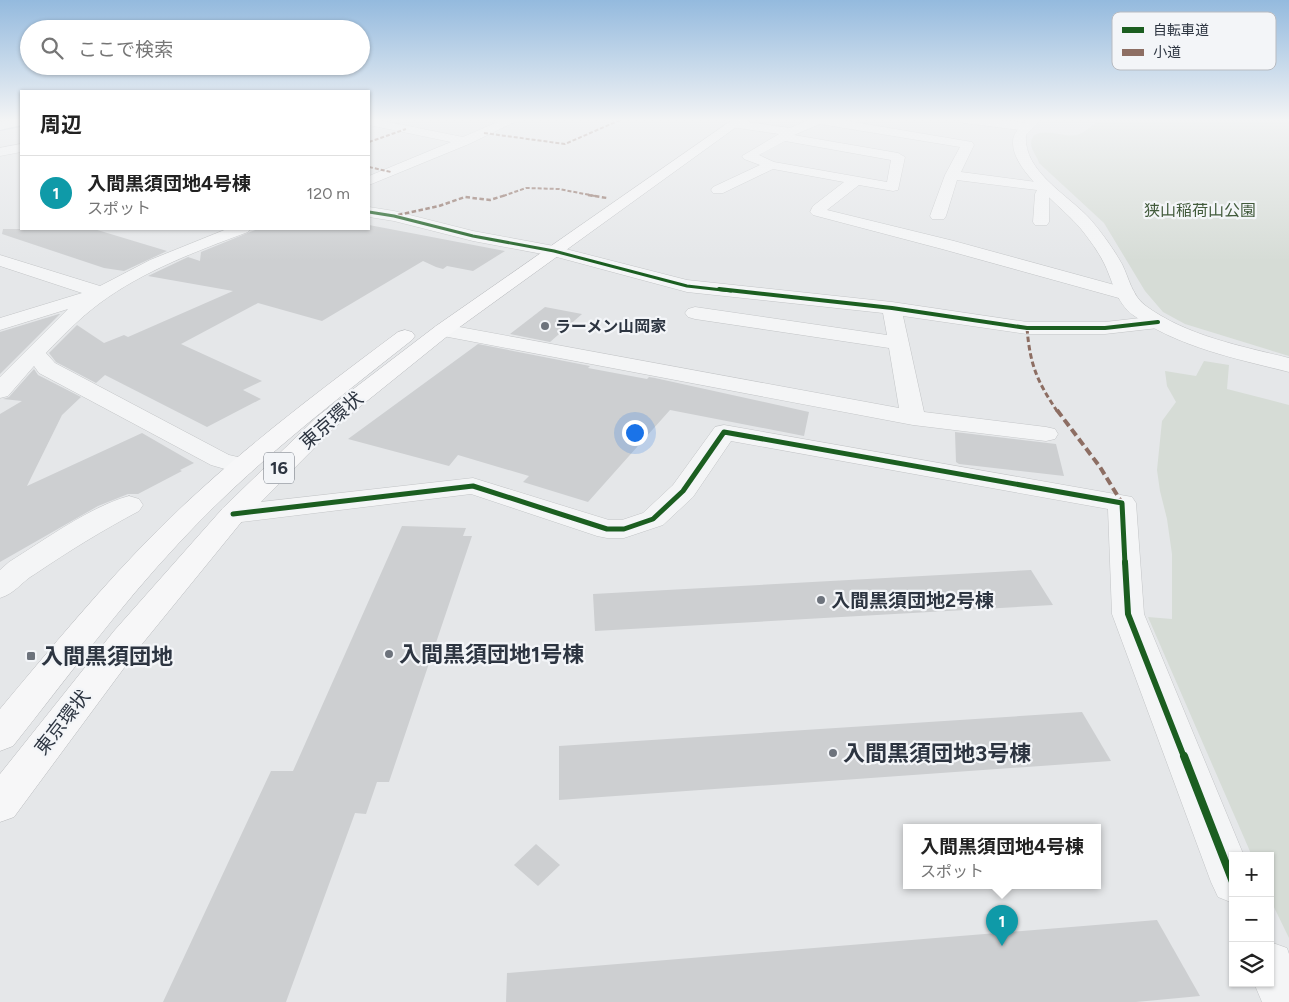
<!DOCTYPE html>
<html lang="ja">
<head>
<meta charset="utf-8">
<style>
	body { margin:0; font-family:Figtree,"Noto Sans JP",sans-serif; background:#f2f2f2; color:#222 }
	.controls { position:absolute; right:15px; bottom:15px; display:grid; overflow:hidden; border-radius:0px; box-shadow:0 1px 4px #0004 }
	.controls button { width:45px; height:45px; display:grid; place-items:center; padding:0; border:0; border-bottom:1px solid #e0e0e0; background:#fff; color:#222; font:25px sans-serif }
	.you { position:absolute; left:634px; top:432px; width:18px; height:18px; margin:-12px; border:4px solid #fff; border-radius:50%; background:#1a73e8; box-shadow:0 0 0 8px #1a73e833 }
	.badge { display:grid; place-items:center; width:32px; height:32px; border-radius:50%; background:#1a73e8; color:#fff; font-size:16px; font-weight:700 }
	.pin { position:absolute; translate:-50% -41px; filter:drop-shadow(0 1px 2px #0008) }
	.pin::after { content:''; position:absolute; top:26px; width:18px; height:15px; background:inherit; clip-path:polygon(0 0,100% 0,50% 100%) }
	.popup { position:absolute; left:903px; top:824px; width:198px; height:65px; box-sizing:border-box; display:grid; place-content:center; border-radius:0px; background:#fff; filter:drop-shadow(0 1px 4px #0005); font-size:16px; white-space:nowrap; color:#767676 }
	.popup b { font-size:19px; color:#222 }
	.popup::after { content:''; position:absolute; left:50%; top:100%; margin-left:-10px; border:10px solid transparent; border-top-color:#fff }
	.list { margin:0; padding:0; list-style:none }
	h2 { display:flex; justify-content:space-between; align-items:center; height:65px; margin:0; padding:0 20px; font-size:21px }
	h2 small { font-size:16px; font-weight:400; color:#767676 }
	.list li { display:grid; grid-template-columns:32px 1fr auto; gap:15px; align-items:center; box-sizing:border-box; height:75px; padding:0 20px; border-top:1px solid #e0e0e0 }
	.list b { display:block; font-size:19px; white-space:nowrap }
	.list p { margin:0; font-size:16px; white-space:nowrap; color:#767676 }
	.list em { font-size:16px; font-style:normal; color:#767676 }
	.icon { flex:none; width:28px; height:28px; fill:none; stroke:currentColor; stroke-width:2; stroke-linecap:round; stroke-linejoin:round }
	.map { position:relative; flex:none; width:1289px; height:1002px; overflow:hidden }
	.search { position:absolute; background:#fff; box-shadow:0 1px 4px #0004; left:20px; top:20px; width:350px; height:55px; display:flex; align-items:center; gap:12px; box-sizing:border-box; padding:0 18px; border-radius:28px; color:#767676; font-size:19px }
	.panel { position:absolute; background:#fff; box-shadow:0 1px 4px #0004; left:20px; top:90px; width:350px; height:140px; border-radius:0px }
	.map>svg:first-child { display:block }
	.green { fill:#d6dcd6 }
	.lines { fill:none; stroke-linecap:round; stroke-linejoin:round }
	.stream { fill:#b7c4d0; fill-rule:evenodd }
	.building { fill:#cdcfd1 }
	.minor-casing { stroke:#c3c5c7; stroke-width:1 }
	.tertiary-casing { stroke:#c3c5c7; stroke-width:1 }
	.trunk-casing { stroke:#b8babd; stroke-width:1 }
	.minor { fill:#f4f5f6; fill-rule:evenodd }
	.tertiary { fill:#f4f5f6; fill-rule:evenodd }
	.trunk { fill:#f7f7f8; fill-rule:evenodd }
	.quiet-far3 { stroke:#8d6e63; stroke-width:2; stroke-dasharray:4 2; stroke-linecap:butt }
	.quiet-far2 { stroke:#8d6e63; stroke-width:2.5; stroke-dasharray:4.5 2.5; stroke-linecap:butt }
	.quiet-far1 { stroke:#8d6e63; stroke-width:3; stroke-dasharray:5.5 3; stroke-linecap:butt }
	.quiet { stroke:#8d6e63; stroke-width:4; stroke-dasharray:8 4; stroke-linecap:butt }
	.cycleway-far4-casing { stroke:#f3f5f8; stroke-width:5 }
	.cycleway-far3-casing { stroke:#f3f5f8; stroke-width:6 }
	.cycleway-far2-casing { stroke:#f3f5f8; stroke-width:8 }
	.cycleway-far1-casing { stroke:#f3f5f8; stroke-width:9 }
	.cycleway-casing { stroke:#f3f5f8; stroke-width:11 }
	.cycleway-far4 { stroke:#1b5e20; stroke-width:3 }
	.cycleway-far3 { stroke:#1b5e20; stroke-width:4 }
	.cycleway-far2 { stroke:#1b5e20; stroke-width:5 }
	.cycleway-far1 { stroke:#1b5e20; stroke-width:6 }
	.cycleway { stroke:#1b5e20; stroke-width:8 }
	.poi-dot { fill:#6d737c; stroke:#f3f5f8; stroke-width:2 }
	.labels { text-anchor:middle; stroke-width:4.5; stroke-linejoin:round; paint-order:stroke }
	.far-park-label { font-size:16px; fill:#425b3c; stroke:#f3f5f8 }
	.far-poi-label { font-size:16px; font-weight:bold; fill:#2d3541; stroke:#f3f5f8; text-anchor:start }
	.shield { fill:#f3f5f8; stroke:#686f78; stroke-width:1 }
	.shield-label { font-size:18px; font-weight:bold; fill:#2d3541 }
	.street-label { font-size:19px; fill:#2d3541; stroke:#f3f5f8 }
	.poi-label { font-size:19px; font-weight:bold; fill:#2d3541; stroke:#f3f5f8; text-anchor:start }
	.near-poi-label { font-size:22px; font-weight:bold; fill:#2d3541; stroke:#f3f5f8; text-anchor:start }
	.key { fill:#f3f5f8; stroke:#b8bbc1; stroke-width:1 }
	.key-label { font-size:14px; fill:#2d3541 }
</style>
</head>
<body>
<div class="map">
<svg width="1289" height="1002" viewBox="0 0 1289 1002">
	<rect width="100%" height="100%" fill="#e5e7e9"/>
	<g class="green">
		<path d="M1100 120H1289V356L1185 324 1163 312 1145 291 1104 223 1039 163C1038 157 1031 151 1031 143 1032 123 1064 138 1076 135 1084 134 1093 124 1100 120Z"/>
		<path d="M1204 361 1229 365 1227 389 1289 405V938L1270 899V856H1252L1148 617 1172 619V554L1167 519 1160 491 1157 470 1162 421 1176 402 1167 386 1165 371 1196 376Z"/>
	</g>
	<g class="lines">
		<path class="stream" d="M21 125V127L0 131V129Z"/>
	</g>
	<g class="building">
		<path d="M369 225 505 251 473 271 447 266 443 269 436 267 423 261 322 321 258 303 181 344 262 381 243 390 261 399 207 427 105 375 96 383 56 362 49 353 77 325 104 343 124 335 128 337 233 291 148 276 188 257 200 261 201 252 250 232 258 229H369Z"/>
		<path d="M3 229H94L167 251 124 271 104 268 2 234Z"/>
		<path d="M545 307 582 314 550 342 510 334Z"/>
		<path d="M59 314H60L0 374V332Z"/>
		<path d="M478 344 590 366 588 368 647 379 649 377 655 378 809 412 804 436 670 410 588 502 523 482 529 476 458 455 449 466 348 439Z"/>
		<path d="M34 369 38 375 81 397 62 415 27 486 142 433 194 463 180 470 182 471 138 494H128L98 506 0 562V414L22 401 3 399 9 397Z"/>
		<path d="M955 432 1056 444 1064 476 959 464 956 462Z"/>
		<path d="M402 526 466 528 463 536H472L389 782H377L366 814 355 813 286 1002H163L271 771H293Z"/>
		<path d="M1031 570 1053 605 595 631 593 594Z"/>
		<path d="M1082 712 1111 761 559 800V746Z"/>
		<path d="M536 844 560 865 538 886 514 865Z"/>
		<path d="M1157 920 1200 996 1136 1002H506L507 973Z"/>
	</g>
	<g class="lines">
		<g class="minor-casing">
			<g id="minor">
				<path d="M12 120H21V125L0 130V122Z"/>
				<path d="M369 120H378L463 137 502 120H519L469 144 369 185V176L451 142 369 125Z"/>
				<path d="M735 120 790 128 808 120H842L972 142 974 145 961 172 1051 184 1053 187 1049 194V222L1047 225H1035L1033 222 1035 194 1037 190 957 180 946 216 944 219H932L930 216 945 175 960 147 820 124 794 135 898 153 905 157 898 190 893 191 859 185 827 210 954 241 1133 290 1135 294 1133 298 1126 300 942 249 813 215 810 212 813 206 844 182 773 169 723 193H713L711 190 713 187 760 165 744 159 742 156 779 134 731 127 729 124 731 121ZM785 141 891 160 887 182 774 162 759 155Z"/>
				<path d="M958 120C973 120 1025 118 1034 127L1028 131 964 123Z"/>
				<path d="M21 144V152L0 156V148Z"/>
				<path d="M369 207 394 211 473 231 554 246 687 280 892 302 1027 322H1105L1158 316 1165 318 1168 322 1165 326 1158 328 1105 334H1027L903 316 924 412 1046 427 1055 429 1058 434 1055 439 1046 441 913 425 443 336 436 334 433 330 436 326 443 324 899 408 889 348 695 319 688 317 685 313 688 309 695 307 887 335 883 313 687 292 553 256 473 241 394 221 369 217Z"/>
				<path d="M227 229H250L248 232C197 251 143 271 100 303 80 318 63 335 46 353L55 363 229 455 251 460 255 466 251 472 242 474 211 465 39 373 34 366 8 396 0 398V377L68 309 0 330V318L82 293 0 266V255L100 286 150 260Z"/>
				<path d="M724 425 1132 497 1136 503 1144 614 1244 856H1233V903L1218 897 1211 882 1112 614 1108 509 731 441 693 497 663 525 624 538H607L597 536 471 494 233 523 223 520 219 514 223 508 233 505 473 478 609 520H622L643 513 673 485 715 427Z"/>
				<path d="M129 496 139 499 143 505 139 511C103 530 69 551 35 574 21 582 16 593 0 598V570L9 562C43 541 91 506 129 496Z"/>
				<path d="M1270 942 1287 948 1289 954V1002H1262L1254 983H1270Z"/>
			</g>
		</g>
		<g class="tertiary-casing">
			<path id="tertiary" d="M1028 120H1041L1026 135C1023 172 1069 195 1091 220 1102 233 1113 248 1122 264 1129 278 1132 296 1146 306 1187 336 1241 346 1289 358V372C1237 359 1178 347 1133 315 1116 303 1113 281 1104 263 1098 251 1089 239 1081 229 1063 207 1014 173 1013 144 1012 133 1020 127 1028 120Z"/>
		</g>
		<g class="trunk-casing">
			<g id="trunk">
				<path d="M732 120H746L450 334 336 426 243 520 138 649 14 817 0 822V774L114 631 223 508 318 416 436 326Z"/>
				<path d="M405 330 412 332 415 336 412 340C331 404 249 467 178 544 119 607 67 678 13 746L0 751V709C51 648 102 586 158 530 232 456 315 394 398 332Z"/>
			</g>
		</g>
		<use href="#minor" class="minor"/>
		<use href="#tertiary" class="tertiary"/>
		<use href="#trunk" class="trunk"/>
		<g class="quiet-far3">
			<path d="M484 133 565 144 620 120"/>
			<path d="M369 142 406 129"/>
			<path d="M369 167 391 172"/>
			<path d="M503 196 526 188 559 189 595 196"/>
		</g>
		<g class="quiet-far2">
			<path d="M588 195 607 198"/>
			<path d="M398 215 439 206 465 197 490 200 506 195"/>
		</g>
		<path class="quiet-far1" d="M1027 328C1030 365 1037 381 1057 411"/>
		<path class="quiet" d="M1057 410 1100 467 1122 503"/>
		<g class="cycleway-far4-casing">
			<path id="cycleway-far4" d="M369 212 394 216 473 236 554 251 687 286 731 291"/>
		</g>
		<g class="cycleway-far3-casing">
			<path id="cycleway-far3" d="M719 289 892 308 1027 328H1105L1158 322"/>
		</g>
		<g class="cycleway-far2-casing">
			<path id="cycleway-far2" d="M233 514 473 486 607 529H624L653 519 683 491 724 432 1122 503 1125 564"/>
		</g>
		<g class="cycleway-far1-casing">
			<path id="cycleway-far1" d="M1125 562 1128 614 1184 757"/>
		</g>
		<g class="cycleway-casing">
			<path id="cycleway" d="M1184 756 1233 882"/>
		</g>
		<use href="#cycleway-far4" class="cycleway-far4"/>
		<use href="#cycleway-far3" class="cycleway-far3"/>
		<use href="#cycleway-far2" class="cycleway-far2"/>
		<use href="#cycleway-far1" class="cycleway-far1"/>
		<use href="#cycleway" class="cycleway"/>
	</g>
	<linearGradient id="sky" x2="0" y2="1"><stop stop-color="#94bade"/><stop offset="0.46" stop-color="#f3f4f5"/><stop offset="1" stop-color="#f3f4f5" stop-opacity="0"/></linearGradient>
	<rect width="1289" height="261" fill="url(#sky)"/>
	<g class="poi-dot">
		<circle cx="545" cy="326" r="5"/>
		<circle cx="821" cy="600" r="5"/>
		<circle cx="389" cy="654" r="5"/>
		<rect x="26" y="651" width="10" height="10" rx="2.5"/>
		<circle cx="833" cy="753" r="5"/>
	</g>
	<g class="labels">
		<g class="far-park-label">
			<text x="1200" y="216">狭山稲荷山公園</text>
		</g>
		<g class="far-poi-label">
			<text x="555" y="332">ラーメン山岡家</text>
		</g>
		<rect class="shield" x="264" y="452.5" width="30" height="31" rx="4"/>
		<g class="shield-label">
			<text x="279" y="474">16</text>
		</g>
		<g class="street-label">
			<text transform="translate(331 420) rotate(-41)" y="7">東京環状</text>
			<text transform="translate(62 722) rotate(-52)" y="7">東京環状</text>
		</g>
		<g class="poi-label">
			<text x="831" y="607">入間黒須団地2号棟</text>
		</g>
		<g class="near-poi-label">
			<text x="399" y="662">入間黒須団地1号棟</text>
			<text x="41" y="664">入間黒須団地</text>
			<text x="843" y="761">入間黒須団地3号棟</text>
		</g>
	</g>
	<rect x="1112" y="12" width="164" height="58" rx="8" class="key"/>
	<rect x="1122" y="27" width="22" height="6" fill="#1b5e20"/>
	<rect x="1122" y="49" width="22" height="7" fill="#8d6e63"/>
	<g class="key-label">
		<text x="1153" y="35">自転車道</text>
		<text x="1153" y="57">小道</text>
	</g>
</svg>
<div class="controls">
<button>+</button>
<button>−</button>
<button><svg class="icon" aria-label="layers" viewBox="0 0 24 24"><path d="M12 4l9 5-9 5-9-5zM3 14l9 5 9-5"/></svg></button>
</div>
<div class="you"></div>
<div class="pin badge" style="left:1002px;top:946px;background:#0f9aa8">1</div>
<div class="popup"><b>入間黒須団地4号棟</b>スポット</div>
<div class="search"><svg class="icon" aria-label="search" viewBox="0 0 24 24"><circle cx="10" cy="10" r="6"/><path d="M15 15l6 6"/></svg>ここで検索</div>
<section class="panel">
<h2>周辺<small></small></h2>
<ul class="list">
<li><span class="badge" style="background:#0f9aa8">1</span><div><b>入間黒須団地4号棟</b><p>スポット</p></div><em>120 m</em></li>
</ul>
</section>
</div>
</body>
</html>
